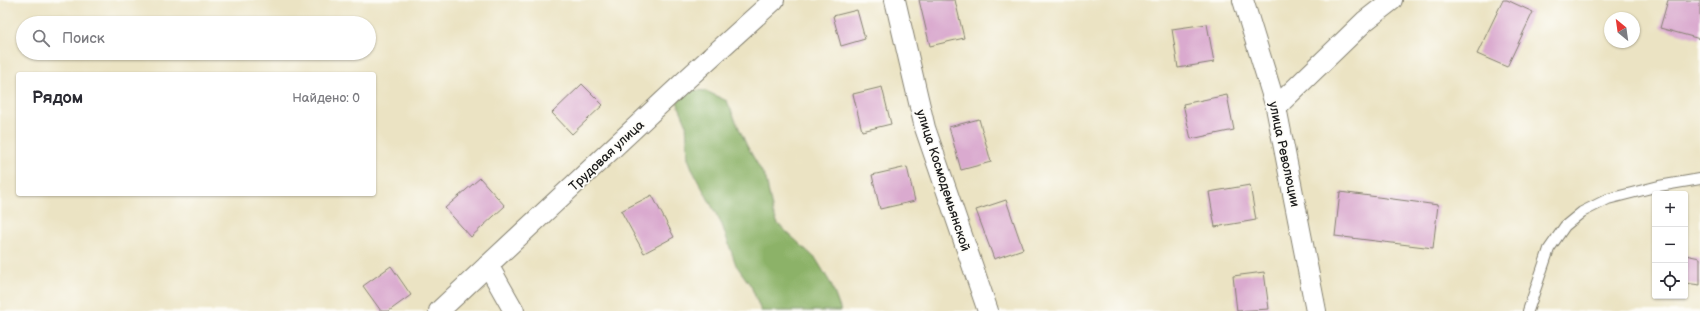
<!DOCTYPE html>
<html lang="ru">
<head>
<meta charset="utf-8">
<style>
	body { margin:0; font-family:"Balsamiq Sans",sans-serif; background:#f2f2f3; color:#2b2b33 }
	.controls { position:absolute; right:12px; bottom:12px; display:grid; overflow:hidden; border-radius:4px; box-shadow:0 1px 3px #0004 }
	.controls button { width:36px; height:36px; display:grid; place-items:center; padding:0; border:0; border-bottom:1px solid #e1e1e2; background:#fff; color:#2b2b33; font:20px sans-serif }
	.compass { position:absolute; left:1604px; top:12px; width:36px; height:36px; border-radius:50%; background:#fff; box-shadow:0 1px 3px #0004; rotate:331deg }
	.list { margin:0; padding:0; list-style:none }
	h2 { display:flex; justify-content:space-between; align-items:center; height:52px; margin:0; padding:0 16px; font-size:17px }
	h2 small { font-size:13px; font-weight:400; color:#7c7c81 }
	.icon { flex:none; width:22px; height:22px; fill:none; stroke:currentColor; stroke-width:2; stroke-linecap:round; stroke-linejoin:round }
	.map { position:relative; flex:none; width:1700px; height:311px; overflow:hidden }
	.search { position:absolute; background:#fff; box-shadow:0 1px 3px #0004; left:16px; top:16px; width:360px; height:44px; display:flex; align-items:center; gap:10px; box-sizing:border-box; padding:0 14px; border-radius:22px; color:#7c7c81; font-size:15px }
	.panel { position:absolute; background:#fff; box-shadow:0 1px 3px #0004; left:16px; top:72px; width:360px; height:124px; border-radius:4px }
	.map>svg:first-child { display:block }
	.forest { fill:#8cb268; stroke:#546742 }
	.building { fill:#daaacf }
	.lines { fill:none; stroke-linecap:round; stroke-linejoin:round }
	.service-casing { stroke:#848070; stroke-width:12 }
	.minor-casing { stroke:#848070; stroke-width:22 }
	.service { stroke:#fff; stroke-width:10 }
	.minor { stroke:#fff; stroke-width:20 }
	.labels { text-anchor:middle; stroke-width:3.5; stroke-linejoin:round; paint-order:stroke }
	.street-label { font-size:13px; fill:#1c1c1c; stroke:#fdfcf7 }
</style>
</head>
<body>
<div class="map">
<svg width="1700" height="311" viewBox="0 0 1700 311">
	<rect width="100%" height="100%" fill="#fdfcf7"/>
	<filter id="ink" filterUnits="userSpaceOnUse"><feTurbulence type="fractalNoise" baseFrequency=".025" numOctaves="2"/><feDisplacementMap in="SourceGraphic" scale="8" xChannelSelector="R" yChannelSelector="G"/><feConvolveMatrix kernelMatrix="1 2 1 2 8 2 1 2 1" color-interpolation-filters="sRGB"/></filter>
	<filter id="wash" filterUnits="userSpaceOnUse"><feTurbulence type="fractalNoise" baseFrequency=".012" numOctaves="4" result="noise"/><feDisplacementMap in="SourceGraphic" scale="16" xChannelSelector="R" yChannelSelector="G"/><feGaussianBlur stdDeviation="0.9" result="paint"/><feColorMatrix in="noise" values="0 0 0 0 0 0 0 0 0 0 0 0 0 0 0 0 0 1.4 0 .05"/><feComposite in="paint" operator="in"/></filter>
	<g filter="url(#wash)">
		<rect width="100%" height="100%" fill="#ebe3c3"/>
		<path class="forest" d="M694 90 706 91 727 101 747 146 766 179 773 213 778 224 816 259 831 284 841 311H761L751 286 736 265 722 225 693 171 688 158 686 123 677 102 685 95Z"/>
		<g id="blocks">
			<g class="building">
				<path d="M919 0H955L964 38 930 46Z"/>
				<path d="M1503 0H1507L1533 12 1507 67 1477 54Z"/>
				<path d="M1668 0H1700V39L1660 28Z"/>
				<path d="M857 10 865 39 841 46 833 16Z"/>
				<path d="M1207 24 1214 62 1178 68 1172 29Z"/>
				<path d="M582 84 603 105 572 134 552 113Z"/>
				<path d="M882 87 891 124 862 131 853 94Z"/>
				<path d="M1227 95 1234 130 1191 139 1183 104Z"/>
				<path d="M979 119 991 162 961 170 949 127Z"/>
				<path d="M907 167 915 201 880 209 872 175Z"/>
				<path d="M480 178 505 206 471 237 445 208Z"/>
				<path d="M1250 185 1256 220 1215 227 1209 192Z"/>
				<path d="M1340 192 1438 205 1433 248 1335 236Z"/>
				<path d="M652 195 674 237 644 253 621 211Z"/>
				<path d="M1006 200 1023 249 994 259 976 210Z"/>
				<path d="M1685 255 1700 258V285L1685 283Z"/>
				<path d="M391 266 411 295 389 311H381L363 286Z"/>
				<path d="M1264 272 1269 309 1237 311 1233 276Z"/>
			</g>
		</g>
	</g>
	<g filter="url(#ink)">
		<use href="#blocks" fill-opacity="0" stroke="#848070" stroke-width="1"/>
		<g class="lines">
			<g class="service-casing">
				<path id="service" d="M1528 311 1549 249 1565 226 1582 212 1608 199 1659 186 1700 179"/>
			</g>
			<g class="minor-casing">
				<g id="minor">
					<path d="M895 0 925 128 988 311"/>
					<path d="M1243 0 1276 107 1316 311"/>
					<path d="M1276 107 1365 21 1392 0"/>
					<path d="M488 265 514 311"/>
					<path d="M439 311 688 78 774 0"/>
				</g>
			</g>
			<use href="#service" class="service"/>
			<use href="#minor" class="minor"/>
		</g>
	</g>
	<g class="labels">
		<g class="street-label">
			<text transform="translate(1285 154) rotate(78)" y="5">улица Революции</text>
			<text transform="translate(606 155) rotate(-43)" y="5">Трудовая улица</text>
			<text transform="translate(944 180) rotate(72)" y="5">улица Космодемьянской</text>
		</g>
	</g>
</svg>
<div class="controls">
<button>+</button>
<button>−</button>
<button><svg class="icon" aria-label="locate" viewBox="0 0 24 24"><circle cx="12" cy="12" r="6"/><path d="M12 2v4M12 18v4M2 12h4M18 12h4"/></svg></button>
</div>
<svg class="compass" viewBox="-18 -18 36 36"><path d="M0-13l5 13h-10z" fill="#e53935"/><path d="M0 13l5-13h-10z" fill="#7c7c81"/></svg>
<div class="search"><svg class="icon" aria-label="search" viewBox="0 0 24 24"><circle cx="10" cy="10" r="6"/><path d="M15 15l6 6"/></svg>Поиск</div>
<section class="panel">
<h2>Рядом<small>Найдено: 0</small></h2>
<ul class="list">
</ul>
</section>
</div>
</body>
</html>
